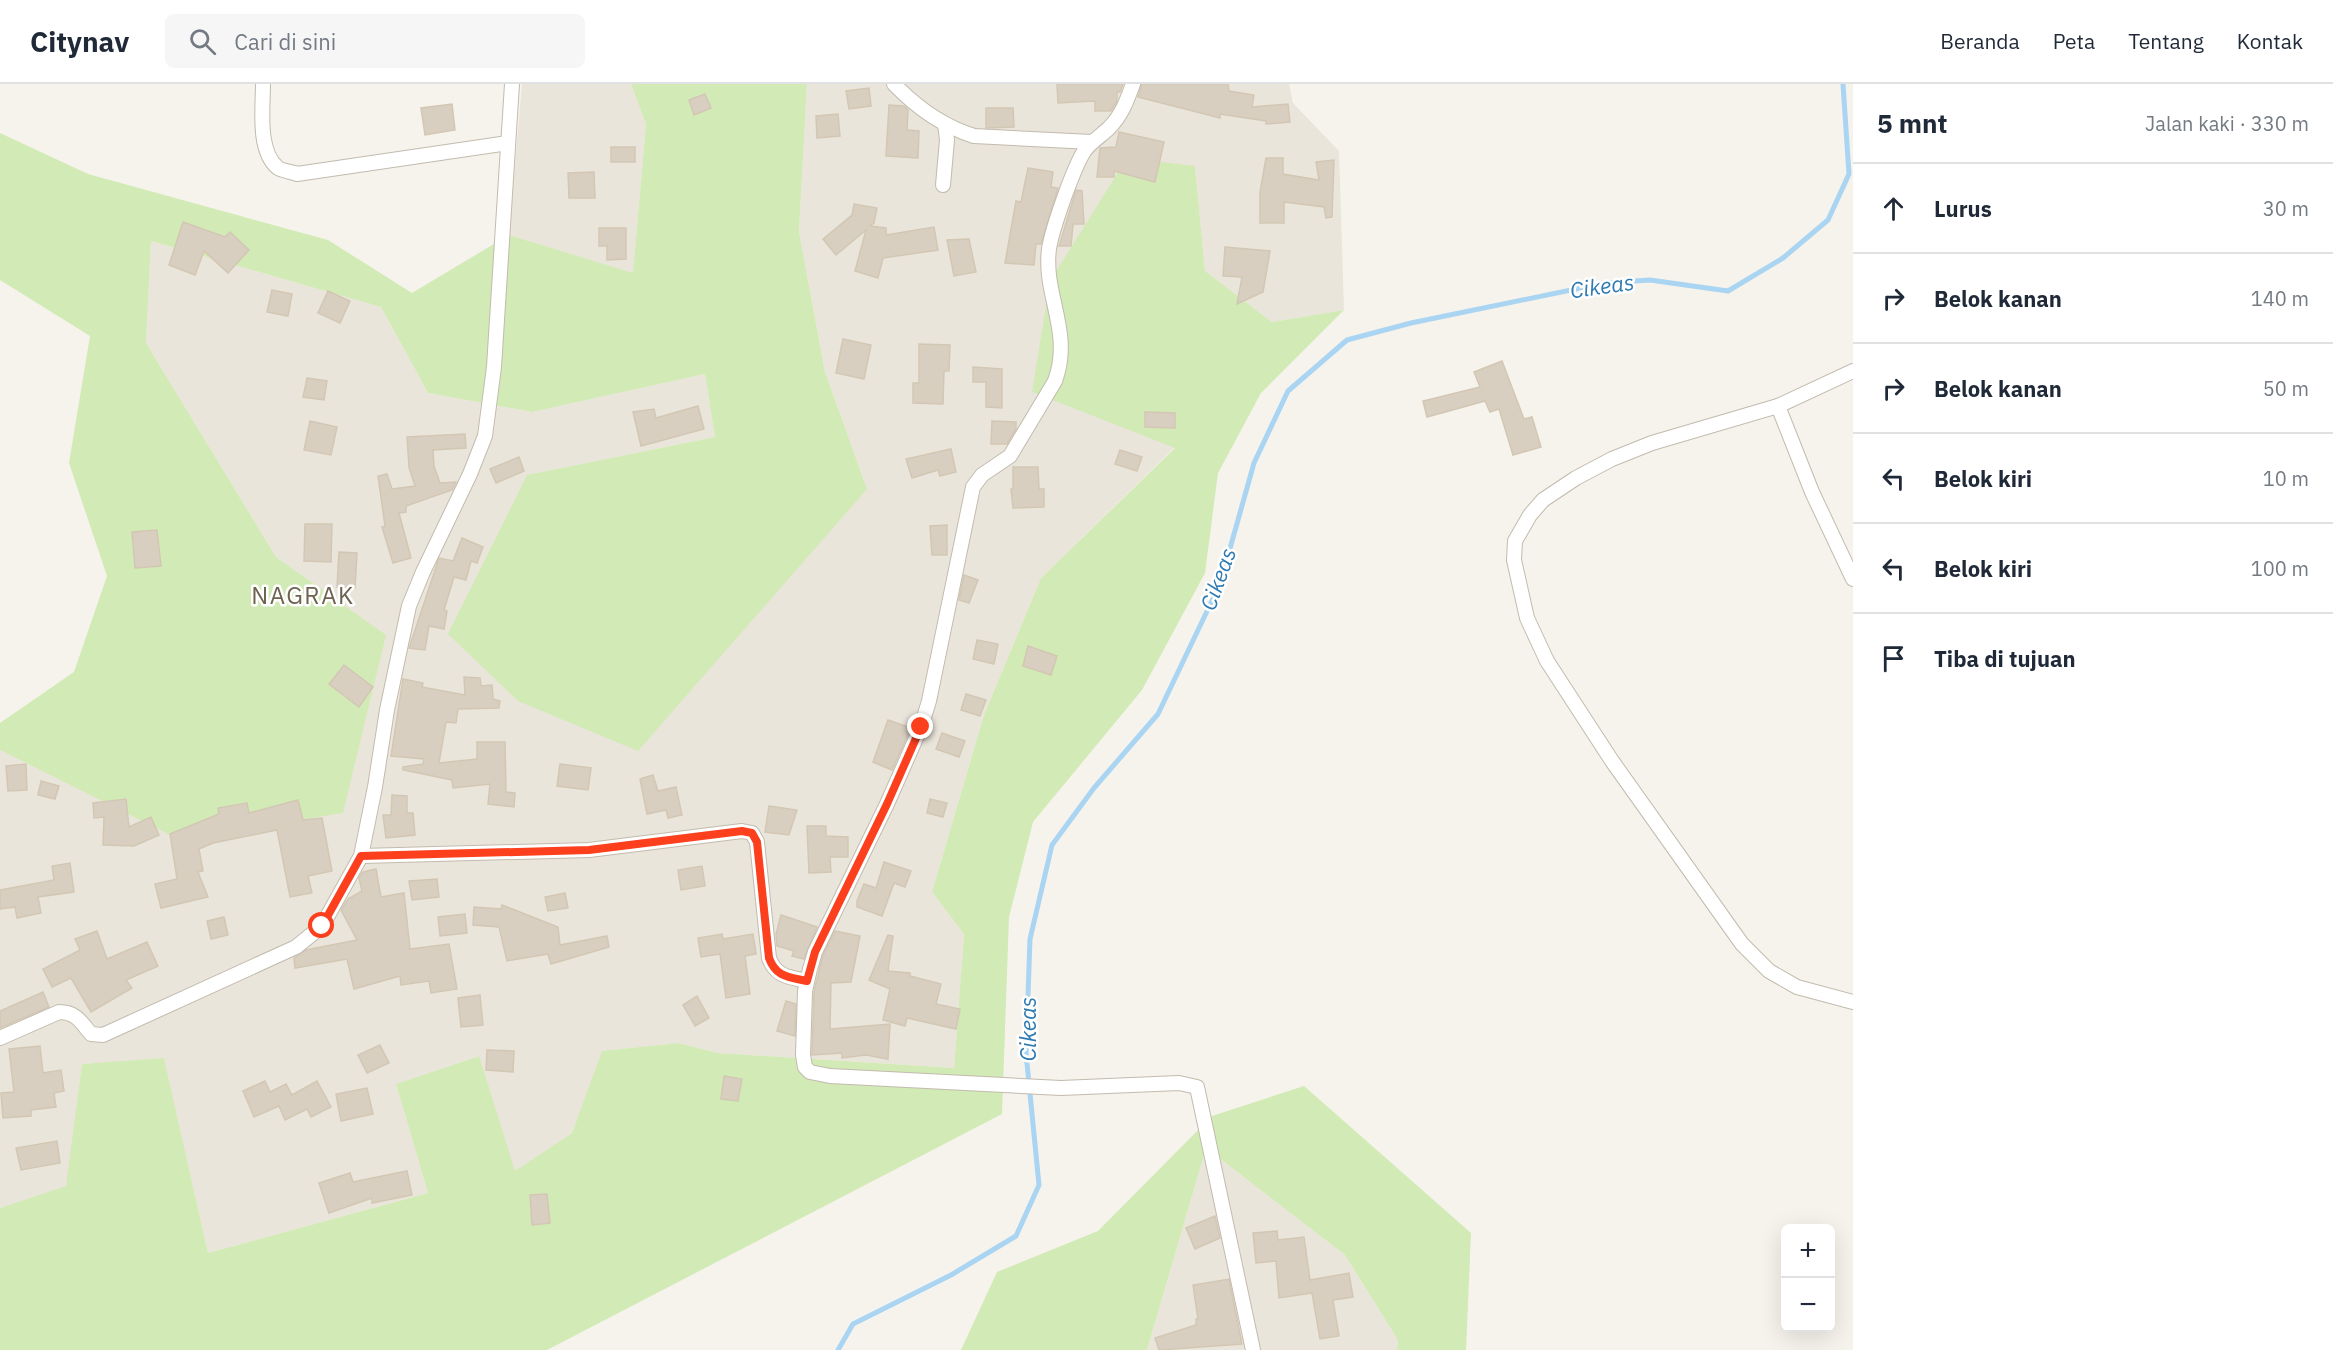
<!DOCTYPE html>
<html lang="id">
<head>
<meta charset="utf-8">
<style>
	body { margin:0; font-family:"IBM Plex Sans",sans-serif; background:#f6f6f7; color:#1f2937 }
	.controls { position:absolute; right:18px; bottom:18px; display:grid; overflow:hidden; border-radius:9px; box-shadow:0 6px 24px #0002 }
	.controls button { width:54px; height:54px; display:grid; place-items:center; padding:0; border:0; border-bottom:2px solid #e0e1e3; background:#fff; color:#1f2937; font:30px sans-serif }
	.stop { position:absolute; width:18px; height:18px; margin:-14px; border:4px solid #fc3f1d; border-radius:50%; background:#fff }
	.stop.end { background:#fc3f1d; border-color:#fff; box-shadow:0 2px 6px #0008 }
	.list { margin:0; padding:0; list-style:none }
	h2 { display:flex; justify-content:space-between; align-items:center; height:78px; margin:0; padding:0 24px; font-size:26px }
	h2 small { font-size:20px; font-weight:400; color:#747a83 }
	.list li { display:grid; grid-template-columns:39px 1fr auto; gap:18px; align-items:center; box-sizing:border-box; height:90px; padding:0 24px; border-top:2px solid #e0e1e3 }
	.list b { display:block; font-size:22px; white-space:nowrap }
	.list em { font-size:20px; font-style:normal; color:#747a83 }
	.icon { flex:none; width:33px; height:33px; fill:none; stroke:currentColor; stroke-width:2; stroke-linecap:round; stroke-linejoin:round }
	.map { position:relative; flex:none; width:1853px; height:1266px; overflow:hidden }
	header { display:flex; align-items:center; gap:36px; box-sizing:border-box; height:84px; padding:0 30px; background:#fff; border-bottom:2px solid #e0e1e3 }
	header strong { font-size:28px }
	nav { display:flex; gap:33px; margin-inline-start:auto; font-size:21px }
	.search { width:420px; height:54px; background:#f6f6f7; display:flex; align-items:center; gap:15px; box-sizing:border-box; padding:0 21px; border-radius:9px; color:#747a83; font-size:22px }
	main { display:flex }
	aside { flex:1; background:#fff }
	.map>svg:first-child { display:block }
	.residential { fill:#eae5da }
	.green { fill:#d2eab5 }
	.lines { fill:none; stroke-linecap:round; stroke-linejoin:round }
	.stream { stroke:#a9d4f2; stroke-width:5 }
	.building { fill:#d8cfc1; stroke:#d3c7b4; stroke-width:1.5 }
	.minor-casing { stroke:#c2bbae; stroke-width:16 }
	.minor { stroke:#fff; stroke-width:14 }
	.route { stroke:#fc3f1d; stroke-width:8 }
	.labels { text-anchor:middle; stroke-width:5; stroke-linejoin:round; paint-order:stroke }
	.water-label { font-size:22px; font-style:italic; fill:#2e7ab2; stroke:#fff }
	.quarter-label { font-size:24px; letter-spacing:1.5px; fill:#6e6250; stroke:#fff }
</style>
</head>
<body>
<header>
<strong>Citynav</strong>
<div class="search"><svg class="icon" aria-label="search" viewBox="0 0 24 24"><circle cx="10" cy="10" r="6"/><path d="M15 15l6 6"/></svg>Cari di sini</div>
<nav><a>Beranda</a><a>Peta</a><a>Tentang</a><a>Kontak</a></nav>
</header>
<main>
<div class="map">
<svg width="1853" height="1266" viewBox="0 0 1853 1266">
	<rect width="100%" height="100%" fill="#f6f3ec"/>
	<g class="residential">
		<path d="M522 0H631L646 40 633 190 509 151Z"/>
		<path d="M807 0H1289L1293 19 1339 67 1344 226 1272 238 1205 187 1195 82 1033 308 1175 363 1041 494 984 631 932 808 964 850 954 984 718 969 678 959 603 967 572 1049 514 1088 478 972 396 1000 428 1109 208 1169 164 975 82 980 67 1102 0 1124V666L178 755 385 551 276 473 146 259 151 157 381 223 428 309 532 328 705 290 715 353 527 391 867 405 825 288 799 148Z"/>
		<path d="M1206 1064 1345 1171 1398 1256 1397 1266H1147Z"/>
	</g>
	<g class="green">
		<path d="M631 0H807L799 148 825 288 867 405 638 667 518 617 448 550 527 391 715 353 705 290 532 328 428 309 381 223 151 157 146 259 276 473 386 551 343 729 178 755 0 666V639L74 588 107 492 69 379 90 252 0 196V49L88 90 328 156 412 209 509 151 633 189 646 40Z"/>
		<path d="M1127 74 1195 82 1205 187 1272 238 1344 226 1261 309 1218 389 1205 489 1142 606 1033 738 1009 833 1002 1030 547 1266H0V1124L66 1102 82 980 164 974 208 1169 428 1109 396 1000 479 972 515 1087 572 1049 602 967 678 959 718 969 954 984 964 850 932 808 984 631 1041 494 1175 364 1032 308 1050 197Z"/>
		<path d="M1304 1002 1471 1149 1466 1266H1397L1398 1256 1345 1171 1206 1064 1147 1266H961L997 1188 1098 1147 1212 1032Z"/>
	</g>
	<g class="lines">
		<path class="stream" d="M838 1266 853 1240 951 1191 1016 1152 1039 1101 1026 969 1030 855 1052 761 1094 704 1158 630 1220 500 1254 379 1288 307 1347 256 1411 239 1605 199 1650 196 1728 207 1783 174 1828 136 1849 90 1843 0"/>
	</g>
	<g class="building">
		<path d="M1057 0H1123L1120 8H1117V17L1111 27H1095V17L1058 19Z"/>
		<path d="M1142 0H1228L1229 7 1254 11 1252 23 1288 20 1290 38 1266 40V37L1220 30V34L1138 13Z"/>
		<path d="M869 4 871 22 849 25 846 7Z"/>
		<path d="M705 10 711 24 694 31 689 16Z"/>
		<path d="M452 20 455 46 425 51 421 24Z"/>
		<path d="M889 21 904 22 908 26 907 46 919 47 918 74 886 72Z"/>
		<path d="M986 24H1013L1014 43 986 44Z"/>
		<path d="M838 30 840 52 817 54 816 32Z"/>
		<path d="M1119 48 1164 58 1155 98 1114 87V93H1097L1100 64 1116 63Z"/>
		<rect x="611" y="63" width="24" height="15"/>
		<path d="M1266 74H1283V90L1319 96 1316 78 1334 76 1332 133 1326 134 1324 123 1284 118V139H1260V108Z"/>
		<path d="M1028 84 1053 88 1051 103 1058 104 1041 160H1036L1034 181 1005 179 1016 117 1021 118Z"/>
		<path d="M594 88 595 114H569L568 89Z"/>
		<path d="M1076 106 1082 107 1084 140H1073L1071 162H1059Z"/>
		<path d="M854 120 877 124 874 139 870 142 886 144V151L934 143 938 166 883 174 878 194 855 187 866 146 836 171 823 155 852 131Z"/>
		<path d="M183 138 225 153 230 148 249 166 228 189 204 167 195 191 169 181Z"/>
		<path d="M599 144H626V175L607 176V162H599Z"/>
		<path d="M969 155 976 188 954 192 947 156Z"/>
		<path d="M1225 163 1270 167 1263 208 1237 220 1242 193 1223 192Z"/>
		<path d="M272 206 292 210 288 232 267 228Z"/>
		<path d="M328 207 350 217 340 239 318 229Z"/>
		<path d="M843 255 871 261 864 295 836 289Z"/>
		<path d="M919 260 950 261 949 287H944L943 320 913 319V299H919Z"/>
		<path d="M1502 277 1524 335 1532 333 1541 363 1513 371 1499 325 1490 328 1485 317 1427 333 1423 317 1480 303 1474 288Z"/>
		<path d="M973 283 1002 285V324L986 323V298H973Z"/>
		<path d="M307 294 327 297 324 316 303 313Z"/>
		<path d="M698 322 704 345 641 362 633 328 654 325 656 334Z"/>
		<path d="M1145 328 1175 329V344L1145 343Z"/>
		<path d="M310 337 337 343 331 371 304 366Z"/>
		<path d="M992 337 1016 338V345L1007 360H991Z"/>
		<path d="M465 350 466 364 433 366 434 382 440 399 456 398 452 406 406 422V428L399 429 411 474 393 479 382 443 385 442 378 392 387 390 392 405 415 402 409 383 407 353Z"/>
		<path d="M951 365 956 388 940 392 938 386 912 394 906 375Z"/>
		<path d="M1120 366 1142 373 1137 387 1115 380Z"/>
		<path d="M519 373 524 387 496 399 490 385Z"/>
		<path d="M1013 383H1038L1039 405H1044V423L1013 424 1011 405H1013Z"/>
		<path d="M305 440H332L331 478 304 477Z"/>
		<path d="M947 441V471H932L930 442Z"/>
		<path d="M157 446 161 482 135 484 132 448Z"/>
		<path d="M462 454 483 463 477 479 471 477 466 496 454 493 444 526 447 527 444 545 429 542 425 566 409 564 439 474 453 477Z"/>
		<path d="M339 468 357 469 355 504 337 503Z"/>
		<path d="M964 491 978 496 969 519 959 516Z"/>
		<path d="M977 556 998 560 994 580 973 575Z"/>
		<path d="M1028 562 1057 572 1051 591 1023 582Z"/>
		<path d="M344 581 373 603 359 623 329 600Z"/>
		<path d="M464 593 480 594 481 602 492 601 493 615 500 617 499 624 458 625 456 639 446 638 439 679 477 675V658H505L506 708 515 709 514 723 488 720 490 700 453 704 452 696 403 686V683L423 680 424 675 391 672 403 595 423 599 422 603 465 611Z"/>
		<path d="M966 610 986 616 980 632 961 626Z"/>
		<path d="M888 636 911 644 892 686 873 678Z"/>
		<path d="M942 649 965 657 959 673 936 665Z"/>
		<path d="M26 680 27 706 8 707 6 682Z"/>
		<path d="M560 680 591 684 588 706 557 702Z"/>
		<path d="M653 691 658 707 676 703 682 731 668 734 666 726 647 730 640 695Z"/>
		<path d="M41 697 59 702 55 715 38 711Z"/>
		<path d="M392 711 407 712V729H413L415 751 386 754 383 731H391Z"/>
		<path d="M126 715 129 743 151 733 159 751 134 762 103 761 104 733 94 734 93 719Z"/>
		<path d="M930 715 947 719 943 733 927 729Z"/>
		<path d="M298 716 303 736 322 734 332 787 308 792 312 809 290 813 277 746 213 759 199 765 203 787 198 788 208 813 161 824 155 800 177 795 170 750 219 730 218 724 247 719 249 729Z"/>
		<path d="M769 722 797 726 789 751 765 748Z"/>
		<path d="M807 742H826V752L848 753V773H830L831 788 809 789Z"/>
		<path d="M884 778 911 787 905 803 894 799 882 832 857 823V817L864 800 876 804Z"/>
		<path d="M70 779 74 808 38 813 41 829 17 834 15 823 0 825V806L54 796 52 782Z"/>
		<path d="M702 782 705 802 681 806 678 786Z"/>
		<path d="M376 785 381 813 404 809 410 865 449 860 457 905 431 909 429 897 401 901 400 892 354 905 347 875 295 884 294 874 306 866 357 856 341 826 348 815 362 807 359 794 363 788Z"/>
		<path d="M437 795 439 813 412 816 409 797Z"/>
		<path d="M565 809 568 824 548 827 545 813Z"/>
		<path d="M502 821 558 843 560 861 607 852 609 863 551 880 548 870 507 877 499 843 473 841 474 823 501 825Z"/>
		<path d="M465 830 467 849 440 852 438 833Z"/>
		<path d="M781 831 817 843 804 875 792 872 794 867 777 862 776 850Z"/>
		<path d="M224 833 228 851 211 855 207 837Z"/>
		<path d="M97 847 107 875 147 858 158 882 126 896 132 904 91 928 71 894 52 903 43 885 80 866 75 855Z"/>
		<path d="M835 847 860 852 851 898 831 899 830 945 890 940 888 975 866 971 842 974V969L812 971 814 908 823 871Z"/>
		<path d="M722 850 723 855 753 850 756 870 745 872 750 910 726 914 720 870 701 873 698 854Z"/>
		<path d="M888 851 893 852 888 887 910 889V892L941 900 936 920 960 925 956 945 907 934 905 942 883 936 890 905 869 896Z"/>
		<path d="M43 908 49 923 0 944V927Z"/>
		<path d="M480 911 483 941 461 943 458 914Z"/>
		<path d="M697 912 709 934 695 942 683 921Z"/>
		<path d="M786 917 796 920 795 952 777 947Z"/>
		<path d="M380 961 389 979 367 989 358 971Z"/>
		<path d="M40 962 43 989 61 986 64 1007 54 1009 56 1023 31 1026V1032L3 1034 1 1009 14 1008 9 965Z"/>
		<path d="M487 966 514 967 513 988 486 986Z"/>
		<path d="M724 992 742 995 738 1017 721 1015Z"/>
		<path d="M265 997 270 1008 286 1000 292 1011 317 997 331 1023 311 1033 307 1025 285 1036 279 1022 254 1033 243 1007Z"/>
		<path d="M367 1004 373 1030 341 1037 336 1010Z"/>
		<path d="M57 1057 60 1079 21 1086 16 1064Z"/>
		<path d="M407 1087 412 1111 372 1119V1114L329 1129 319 1099 350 1089 353 1098Z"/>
		<path d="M547 1110 550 1139 532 1141 530 1111Z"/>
		<path d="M1215 1132 1220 1154 1195 1165 1186 1144Z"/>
		<path d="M1277 1147 1278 1156 1304 1153 1310 1196 1349 1189 1353 1213 1333 1216 1339 1252 1320 1255 1312 1209 1279 1214 1276 1177 1256 1179 1253 1149Z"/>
		<path d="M1229 1195 1242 1260 1159 1266 1155 1254 1196 1241V1235H1198L1193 1201Z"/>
	</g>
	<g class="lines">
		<g class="minor-casing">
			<g id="minor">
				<path d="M263 0C263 24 257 67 278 84 283 87 292 88 297 90L508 59"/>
				<path d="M894 0C917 24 942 42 974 52L1092 58"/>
				<path d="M1133 0C1127 16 1122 31 1109 44 1102 51 1092 57 1085 66 1074 82 1052 145 1049 165 1043 211 1073 248 1055 297L1010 372 982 391 973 403 929 617 921 643 887 720 815 868 810 885 805 907 803 971 805 983 810 988 830 992 1061 1004 1179 999 1197 1003 1253 1266"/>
				<path d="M943 101 947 56 945 40"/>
				<path d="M1853 287 1778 322 1652 359 1612 375 1576 394 1543 416 1530 431 1515 457 1514 476 1527 534 1547 577 1612 677 1742 860 1769 887 1797 903 1853 918"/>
				<path d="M1778 322 1812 408 1853 495"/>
				<path d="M361 772 589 766 742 747 752 749 757 758 769 874C776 893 789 893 807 897"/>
				<path d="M0 954 59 928C76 928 81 938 91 950L103 951 296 863 322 842 361 772 375 703 387 626 409 522 423 488 470 390 485 352 494 283 512 0"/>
			</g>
		</g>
		<use href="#minor" class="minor"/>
	</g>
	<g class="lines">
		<path class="route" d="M322 842 361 772 589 766 742 747 752 749 757 758 769 874C776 893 788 893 807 897L815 868 887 720 921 643"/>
	</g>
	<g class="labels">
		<g class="water-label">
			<text transform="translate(1602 202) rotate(-8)" y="8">Cikeas</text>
			<text transform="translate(1218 495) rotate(-70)" y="8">Cikeas</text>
			<text transform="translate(1028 945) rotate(-90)" y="8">Cikeas</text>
		</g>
		<g class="quarter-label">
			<text x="303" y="520">NAGRAK</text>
		</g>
	</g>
</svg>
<div class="controls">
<button>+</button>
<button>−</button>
</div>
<div class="stop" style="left:322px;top:842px"></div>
<div class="stop end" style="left:921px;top:643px"></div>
</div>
<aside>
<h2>5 mnt<small>Jalan kaki · 330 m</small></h2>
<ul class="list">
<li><svg class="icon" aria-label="ahead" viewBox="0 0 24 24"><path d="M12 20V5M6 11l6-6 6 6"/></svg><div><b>Lurus</b></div><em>30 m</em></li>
<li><svg class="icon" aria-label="right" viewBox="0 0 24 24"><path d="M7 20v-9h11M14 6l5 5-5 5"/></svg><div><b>Belok kanan</b></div><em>140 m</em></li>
<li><svg class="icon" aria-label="right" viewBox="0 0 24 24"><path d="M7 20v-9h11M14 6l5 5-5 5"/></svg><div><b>Belok kanan</b></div><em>50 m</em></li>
<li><svg class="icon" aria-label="left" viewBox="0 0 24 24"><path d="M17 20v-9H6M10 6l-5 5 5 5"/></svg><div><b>Belok kiri</b></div><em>10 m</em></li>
<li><svg class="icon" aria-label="left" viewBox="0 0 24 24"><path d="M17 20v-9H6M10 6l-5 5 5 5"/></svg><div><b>Belok kiri</b></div><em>100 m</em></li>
<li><svg class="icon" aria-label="arrive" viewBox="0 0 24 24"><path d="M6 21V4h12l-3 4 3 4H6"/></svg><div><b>Tiba di tujuan</b></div></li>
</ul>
</aside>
</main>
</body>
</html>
